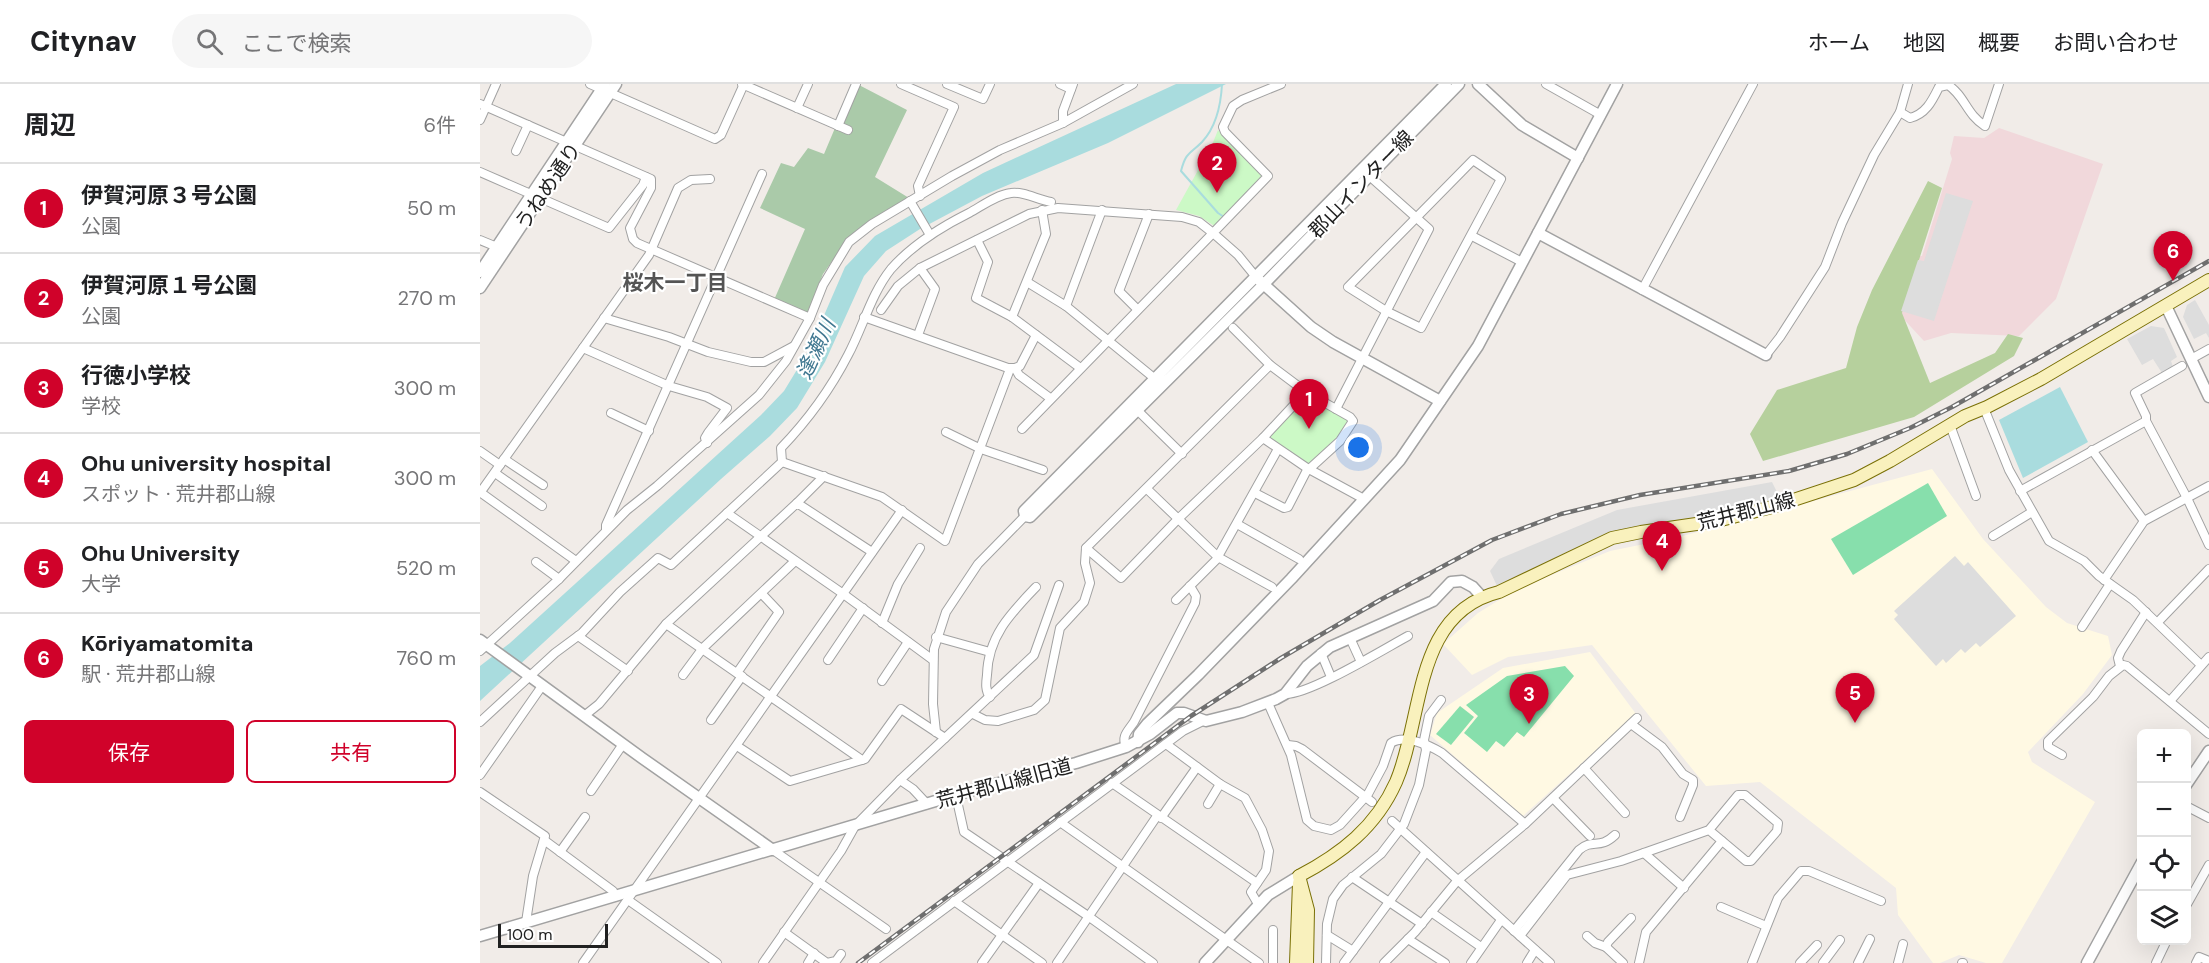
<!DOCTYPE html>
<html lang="ja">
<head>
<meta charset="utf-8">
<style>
	body { margin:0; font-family:"DM Sans","Noto Sans JP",sans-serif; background:#f6f6f6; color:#202124 }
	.controls { position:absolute; right:18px; bottom:18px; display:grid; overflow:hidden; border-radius:9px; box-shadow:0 6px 24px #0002 }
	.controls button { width:54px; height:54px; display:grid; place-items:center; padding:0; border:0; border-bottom:2px solid #e0e0e0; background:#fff; color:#202124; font:30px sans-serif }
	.scale { position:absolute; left:18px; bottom:15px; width:110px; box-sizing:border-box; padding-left:6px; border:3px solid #212121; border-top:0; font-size:16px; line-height:21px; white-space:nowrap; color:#212121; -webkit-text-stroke:4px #fff; paint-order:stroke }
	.you { position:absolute; left:879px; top:364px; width:21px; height:21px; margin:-15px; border:4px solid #fff; border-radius:50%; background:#1a73e8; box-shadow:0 0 0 9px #1a73e833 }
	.badge { display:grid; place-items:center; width:39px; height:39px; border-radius:50%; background:#d0022a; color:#fff; font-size:20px; font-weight:700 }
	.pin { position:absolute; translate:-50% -50px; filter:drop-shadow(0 2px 3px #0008) }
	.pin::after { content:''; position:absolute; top:32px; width:21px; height:18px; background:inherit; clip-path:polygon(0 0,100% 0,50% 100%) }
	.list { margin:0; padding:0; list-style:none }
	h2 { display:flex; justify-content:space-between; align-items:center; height:78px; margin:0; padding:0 24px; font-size:26px }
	h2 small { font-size:20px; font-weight:400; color:#757577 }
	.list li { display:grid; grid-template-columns:39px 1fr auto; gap:18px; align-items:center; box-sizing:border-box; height:90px; padding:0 24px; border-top:2px solid #e0e0e0 }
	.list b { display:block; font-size:22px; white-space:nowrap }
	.list p { margin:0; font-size:20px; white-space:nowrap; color:#757577 }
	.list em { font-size:20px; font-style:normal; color:#757577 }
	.actions { display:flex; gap:12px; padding:18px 24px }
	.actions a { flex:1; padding:14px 0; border:2px solid #d0022a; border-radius:9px; text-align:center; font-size:21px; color:#d0022a }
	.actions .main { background:#d0022a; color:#fff }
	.icon { flex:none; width:33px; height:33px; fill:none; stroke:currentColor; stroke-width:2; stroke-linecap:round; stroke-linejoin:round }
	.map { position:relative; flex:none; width:1729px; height:879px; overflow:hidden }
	header { display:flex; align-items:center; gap:36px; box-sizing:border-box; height:84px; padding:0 30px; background:#fff; border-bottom:2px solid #e0e0e0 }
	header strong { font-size:28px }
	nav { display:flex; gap:33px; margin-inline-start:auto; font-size:21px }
	.search { width:420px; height:54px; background:#f6f6f6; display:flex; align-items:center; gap:15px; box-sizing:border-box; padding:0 21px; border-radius:33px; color:#757577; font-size:22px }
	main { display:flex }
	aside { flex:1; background:#fff }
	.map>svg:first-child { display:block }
	.commercial { fill:#f1d8db }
	.education { fill:#fff9e3 }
	.forest { fill:#b6d09d }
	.cemetery { fill:#aacaa9 }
	.park { fill:#ccf9c6 }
	.pitch { fill:#87dfac }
	.parking { fill:#ddd }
	.water { fill:#a9dcde }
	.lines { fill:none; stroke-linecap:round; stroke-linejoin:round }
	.stream { stroke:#a9dcde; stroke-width:2 }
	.minor-casing { stroke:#a2a2a2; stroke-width:10 }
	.tertiary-casing { stroke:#a2a2a2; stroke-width:13 }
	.secondary-casing { stroke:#7a7006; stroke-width:14 }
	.minor { stroke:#fff; stroke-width:8 }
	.tertiary { stroke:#fff; stroke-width:10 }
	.secondary { stroke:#f9f1bd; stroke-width:12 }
	.rail-casing { stroke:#6f6f6f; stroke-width:4.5 }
	.rail { stroke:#fff; stroke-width:2; stroke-dasharray:7; stroke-linecap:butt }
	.labels { text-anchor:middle; stroke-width:4.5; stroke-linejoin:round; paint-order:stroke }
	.street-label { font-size:20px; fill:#212121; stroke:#fff }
	.neighbourhood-label { font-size:21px; font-weight:bold; fill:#545454; stroke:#fff }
	.water-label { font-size:21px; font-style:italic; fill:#417891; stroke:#fff }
</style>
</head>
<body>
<header>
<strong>Citynav</strong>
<div class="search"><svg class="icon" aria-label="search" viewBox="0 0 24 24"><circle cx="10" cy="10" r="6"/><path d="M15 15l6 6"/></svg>ここで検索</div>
<nav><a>ホーム</a><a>地図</a><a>概要</a><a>お問い合わせ</a></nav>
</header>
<main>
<aside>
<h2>周辺<small>6件</small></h2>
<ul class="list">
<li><span class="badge">1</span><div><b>伊賀河原３号公園</b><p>公園</p></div><em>50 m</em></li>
<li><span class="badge">2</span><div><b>伊賀河原１号公園</b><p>公園</p></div><em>270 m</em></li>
<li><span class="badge">3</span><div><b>行徳小学校</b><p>学校</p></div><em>300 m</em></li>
<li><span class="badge">4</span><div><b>Ohu university hospital</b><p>スポット · 荒井郡山線</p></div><em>300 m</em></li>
<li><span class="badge">5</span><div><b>Ohu University</b><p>大学</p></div><em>520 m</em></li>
<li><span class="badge">6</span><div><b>Kōriyamatomita</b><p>駅 · 荒井郡山線</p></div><em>760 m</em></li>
</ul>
<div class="actions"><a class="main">保存</a><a>共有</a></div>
</aside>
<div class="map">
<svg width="1729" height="879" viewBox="0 0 1729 879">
	<rect width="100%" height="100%" fill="#f1ece8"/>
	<path class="commercial" d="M1519 44 1623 80 1576 215 1539 252 1471 249 1444 257 1419 230 1437 172H1442L1472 75 1470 69 1474 52 1504 54Z"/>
	<g class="education">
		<path d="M1452 385 1503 455 1566 523 1587 539 1628 552 1632 571 1603 610 1548 668 1552 678 1615 718 1522 879H1506L1479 871 1460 879H1453L1418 831 1416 804 1280 698 1226 702 1112 561 1028 573 992 591 963 560 998 529 1037 505 1130 467 1199 453Z"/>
		<path d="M1110 568 1156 630 1043 732 950 651 957 629 1023 584Z"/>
	</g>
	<path class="forest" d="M1448 97 1462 104 1422 229 1450 299 1515 269 1528 250 1543 254 1534 272 1434 333 1283 377 1270 350 1297 306 1366 284 1377 243 1392 206Z"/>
	<path class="cemetery" d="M379 1 427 26 395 93 429 114 365 159 343 190 327 231 294 216 325 145 280 124 301 79 314 83 328 64 344 70 355 44Z"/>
	<g class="park">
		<path d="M738 46 785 92 736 143 719 132 696 126 732 61Z"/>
		<path d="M824 314H828L869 335V339L858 355 830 379H826L789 354 788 351Z"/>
	</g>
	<g class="pitch">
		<path d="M1448 399 1467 432 1373 491 1351 455Z"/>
		<path d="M1085 582 1094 592 1044 653 1037 648 1024 663 1016 657 1007 668 984 649 998 632 986 621 1027 592Z"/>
		<path d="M980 622 994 633 971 661 956 650Z"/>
	</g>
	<g class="parking">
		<path d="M1466 109 1493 117 1454 237 1421 227 1438 176 1444 177Z"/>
		<path d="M1715 216 1729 241V254L1726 249 1714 255 1703 233 1707 221Z"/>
		<path d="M1671 242 1684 244 1697 273 1691 277 1693 283 1682 289 1673 275 1662 281 1647 255Z"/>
		<path d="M1292 398 1300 414 1234 432 1180 439 1141 447 1018 504 1010 487 1019 475 1137 426Z"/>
		<path d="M1475 472 1484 482 1488 478 1536 532 1500 563 1496 559 1485 569 1481 565 1466 579 1463 575 1456 582 1414 535 1418 531 1414 527Z"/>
	</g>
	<g class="water">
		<path d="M696 0H746L628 59 502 112 440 145 406 167 384 192 345 278 317 324 290 352 241 395 0 617V582L30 559 281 331 304 307 329 266 365 183 395 152 503 89Z"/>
		<path d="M1580 303 1608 358 1543 394 1519 336Z"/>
	</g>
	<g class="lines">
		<path class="stream" d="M742 0C741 20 737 42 722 58 709 71 706 68 701 87L738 129 744 133"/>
		<g class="minor-casing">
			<g id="minor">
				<path d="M110 0 235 55 241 51 264 0"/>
				<path d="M262 0 368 46"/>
				<path d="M421 0 474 23 438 102 440 112"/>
				<path d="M467 0 503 15 510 0"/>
				<path d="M580 0 591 5"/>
				<path d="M1066 0 1121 31"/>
				<path d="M0 20 171 95V104L150 144 153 155 157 159 330 234"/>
				<path d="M317 24 328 0"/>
				<path d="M1420 28 1430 34C1446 30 1452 17 1459 3L1468 1C1485 12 1486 30 1505 42L1519 0"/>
				<path d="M0 36 16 0"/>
				<path d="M583 39V27L593 0"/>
				<path d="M358 42 376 0"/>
				<path d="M36 67 48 41"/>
				<path d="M993 76 1021 95 941 244 906 227 868 203Z"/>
				<path d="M0 88 129 144 163 101 166 93"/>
				<path d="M430 117 450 151"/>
				<path d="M992 152 1042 178"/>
				<path d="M0 156 17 163"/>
				<path d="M497 156 508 178 496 214 532 233 599 283"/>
				<path d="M776 193 758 171 733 149 788 92 745 48 743 43 753 22 762 16 801 0"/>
				<path d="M547 198 586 222 674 294"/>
				<path d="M1162 206 1273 0"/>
				<path d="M586 222 622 126"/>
				<path d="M657 225 639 207 669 130"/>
				<path d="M401 226 418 202 440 184 549 130 578 124 702 133 719 138 733 149 542 345"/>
				<path d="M384 233 528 284H535L539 291 570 314"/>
				<path d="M532 233 566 150 562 126"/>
				<path d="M124 234 189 253 228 268 271 278H284L314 262"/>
				<path d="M753 244 790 281"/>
				<path d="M438 251 455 205 440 184"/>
				<path d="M103 264 189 302 227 313 247 324 228 349 225 354 227 359"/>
				<path d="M1286 271 1300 253 1345 183 1362 139 1394 71 1420 28 1428 0"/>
				<path d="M1711 275 1729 265"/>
				<path d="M1702 282 1655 309 1666 332V337L1707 414 1729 461"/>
				<path d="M535 284 540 282 556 251"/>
				<path d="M653 322 702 370"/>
				<path d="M1504 324 1529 386 1569 457 1604 477 1619 492 1653 516 1721 581"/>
				<path d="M856 325 949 145 885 88"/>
				<path d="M131 329 169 347"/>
				<path d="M1470 341 1496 412"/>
				<path d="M466 348 501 365 563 386"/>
				<path d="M1612 366 1664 437"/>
				<path d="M0 367 20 381"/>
				<path d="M24 375 63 401"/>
				<path d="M302 378 402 413 465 457 530 285"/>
				<path d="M15 389 62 422"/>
				<path d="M667 405 738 473 792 503"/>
				<path d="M1540 407 1666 337"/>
				<path d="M0 408 96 477"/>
				<path d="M0 409 169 171 198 104 211 96 230 95"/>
				<path d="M775 409 804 424 808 423 826 388 860 357 873 337 870 333 826 308 783 354"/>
				<path d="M317 419 344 392"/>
				<path d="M247 429 362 509 453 576"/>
				<path d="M757 440 819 475"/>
				<path d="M126 446V441L282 90"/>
				<path d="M1513 452 1552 428"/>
				<path d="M606 464 641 494 698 435 783 354 827 384 884 415"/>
				<path d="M56 478 79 495"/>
				<path d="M1624 496 1664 437 1729 402"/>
				<path d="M696 516 736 476 798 365"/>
				<path d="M1678 538 1729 485"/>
				<path d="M402 539 418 500 440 464"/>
				<path d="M186 540 382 676 385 675 421 625 465 654"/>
				<path d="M1602 543 1630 500"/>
				<path d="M98 552 148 587"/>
				<path d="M456 553 510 568"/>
				<path d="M870 554 881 578"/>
				<path d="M0 567 79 495 147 426 177 402 279 311 306 277 330 234 343 201 369 158 392 140 472 92 520 66 583 39 653 0"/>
				<path d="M841 569 851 593"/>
				<path d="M348 576 383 524"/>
				<path d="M1640 582 1638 574 1641 567 1666 528"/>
				<path d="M257 589 299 528 282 510"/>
				<path d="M203 591 223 564 315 477"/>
				<path d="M402 597 428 558"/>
				<path d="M805 610C829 611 904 565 928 552"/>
				<path d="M510 613C505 606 506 599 507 591 508 552 531 529 556 503"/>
				<path d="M1690 617 1729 573"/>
				<path d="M788 619 811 671 827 736 834 742 851 746 860 741 888 710 903 682 911 659C925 650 949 661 962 669L1045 740"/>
				<path d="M493 630 505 636 518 637 554 626 565 616 580 544 604 518 610 499 605 479 606 464 790 281 826 308"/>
				<path d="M104 632 119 620 186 540 317 419 392 468"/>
				<path d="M231 636 262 592"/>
				<path d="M0 638 75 569 102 549 140 508 178 474 191 481 302 378 301 364C328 336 350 306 368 271 383 243 391 210 411 185 432 161 461 143 489 129 502 122 516 111 531 109 543 107 558 116 571 118"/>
				<path d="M1151 640 1182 663 1203 690 1213 696V701L1200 733"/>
				<path d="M456 648 453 620 454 565 466 528 498 480 545 432"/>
				<path d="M686 660 740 700 765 714 782 746 789 767 786 786 771 808 778 820"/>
				<path d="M808 661 816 662 822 665 892 718"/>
				<path d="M257 662 310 697 382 676"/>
				<path d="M646 663C641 652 648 647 654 638L715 519 716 512 710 502"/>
				<path d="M1582 671 1568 663V657L1613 613 1629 592 1643 581 1647 582 1729 650"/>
				<path d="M1104 684 1145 729"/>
				<path d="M0 691 62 602"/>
				<path d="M420 696 433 705 447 720"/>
				<path d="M632 699 777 799"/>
				<path d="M111 707 143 660"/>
				<path d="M0 708 65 752 53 792 46 838"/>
				<path d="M476 712 484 748 608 832 673 879"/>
				<path d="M1073 714 1110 752"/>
				<path d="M728 720 740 700"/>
				<path d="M1706 722 1729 734"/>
				<path d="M681 734 717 683"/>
				<path d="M912 737 1070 879"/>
				<path d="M580 738 779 879"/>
				<path d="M64 756 133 807 134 813"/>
				<path d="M293 766 406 845"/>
				<path d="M80 768 105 733"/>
				<path d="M1164 769 1204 804"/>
				<path d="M872 793 942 840"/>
				<path d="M148 816 237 879"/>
				<path d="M474 817 562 879"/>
				<path d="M1706 822 1729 781"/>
				<path d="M1241 823 1286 842"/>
				<path d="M951 828 1001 863"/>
				<path d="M793 846V879"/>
				<path d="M1034 847 1099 766C1113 754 1119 766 1135 751"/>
				<path d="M304 848 347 879 356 877 361 870"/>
				<path d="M847 851 873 867"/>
				<path d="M1040 852 1087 791 1141 777 1229 746 1258 711H1265L1298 739 1297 747 1271 777H1266L1229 746"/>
				<path d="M1107 852 1115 859 1126 863"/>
				<path d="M928 855 965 879"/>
				<path d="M103 879 422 426"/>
				<path d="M283 879 361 767 375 742 420 696 554 571 579 501"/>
				<path d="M328 879 334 869"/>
				<path d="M392 879 703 647 723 637"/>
				<path d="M502 879 559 799"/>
				<path d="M577 879 677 732"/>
				<path d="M846 879 847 840 853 815 863 801 901 770 924 740 939 701 946 666 944 656 949 632 961 616"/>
				<path d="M864 879 946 768"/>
				<path d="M904 879 935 848 977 797 1045 740 1157 634"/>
				<path d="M991 879 1021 836"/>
				<path d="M1047 879 1055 866"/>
				<path d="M1143 879 1126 863 1128 858 1151 834"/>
				<path d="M1159 879 1166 848 1242 757"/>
				<path d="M1272 879 1298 814 1321 787H1329L1401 817"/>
				<path d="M1320 879 1337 861"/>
				<path d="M1343 879 1360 856"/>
				<path d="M1378 879 1390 855"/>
				<path d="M1418 879 1423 860"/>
				<path d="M1482 879H1483"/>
				<path d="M1676 879 1687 856"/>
				<path d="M1716 879 1719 873 1729 877"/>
			</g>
		</g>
		<g class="tertiary-casing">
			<g id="tertiary">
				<path d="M966 0 544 427 545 432 550 433 784 200 979 0"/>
				<path d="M998 0 1042 41 1098 74"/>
				<path d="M1058 149 1286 271"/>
				<path d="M0 188 125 0"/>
				<path d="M779 196 831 243 853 258 960 317"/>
				<path d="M0 204 136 0"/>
				<path d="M1686 222 1729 313"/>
				<path d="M0 556 162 674 293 766"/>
				<path d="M658 658 659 650 667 640 718 591 811 495 920 376 998 262 1137 0"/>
				<path d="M1706 701 1729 667"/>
				<path d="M0 852 496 705 596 679 646 663 670 650 697 629H704L726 637 762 628 796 615 805 610 827 582 850 563 953 517 971 498 982 497 993 503 1002 513"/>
				<path d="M725 879 788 811 819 792"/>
				<path d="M1607 879 1662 778"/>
			</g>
		</g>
		<g class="secondary-casing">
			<g id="secondary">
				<path d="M819 792C861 770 896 743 916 698 944 633 933 529 1019 508L1132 454 1161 448 1237 437 1292 423 1374 396 1410 377 1485 332 1507 323 1561 295 1729 196"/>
				<path d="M819 792 828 826 827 879"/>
				<path d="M816 879 819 799"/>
			</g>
		</g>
		<use href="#minor" class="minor"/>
		<use href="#tertiary" class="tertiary"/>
		<use href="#secondary" class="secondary"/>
		<g class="rail-casing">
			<path id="rail" d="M378 879 711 632 801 574 900 516 1012 456 1081 430 1160 411 1309 387 1367 370 1430 344 1472 323 1729 177"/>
		</g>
		<use href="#rail" class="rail"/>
	</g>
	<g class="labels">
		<g class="street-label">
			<text transform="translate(881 100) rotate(-46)" y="7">郡山インター線</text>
			<text transform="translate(68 102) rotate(-56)" y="7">うねめ通り</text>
			<text transform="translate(1266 427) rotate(-14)" y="7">荒井郡山線</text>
			<text transform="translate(524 699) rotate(-15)" y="7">荒井郡山線旧道</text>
		</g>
		<g class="neighbourhood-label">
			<text x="195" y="206">桜木一丁目</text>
		</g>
		<g class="water-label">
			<text transform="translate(336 265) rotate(-65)" y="7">逢瀬川</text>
		</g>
	</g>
</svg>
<div class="controls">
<button>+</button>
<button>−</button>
<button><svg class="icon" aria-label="locate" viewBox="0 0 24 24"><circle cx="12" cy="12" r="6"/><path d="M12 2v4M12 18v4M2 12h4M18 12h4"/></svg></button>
<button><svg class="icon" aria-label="layers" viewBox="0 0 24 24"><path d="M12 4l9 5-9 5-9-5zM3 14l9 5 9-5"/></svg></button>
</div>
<div class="scale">100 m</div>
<div class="you"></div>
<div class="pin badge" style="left:829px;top:345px">1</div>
<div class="pin badge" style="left:737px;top:109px">2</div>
<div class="pin badge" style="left:1049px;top:640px">3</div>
<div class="pin badge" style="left:1182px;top:487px">4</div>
<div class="pin badge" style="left:1375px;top:639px">5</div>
<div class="pin badge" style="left:1693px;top:197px">6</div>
</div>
</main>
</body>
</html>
